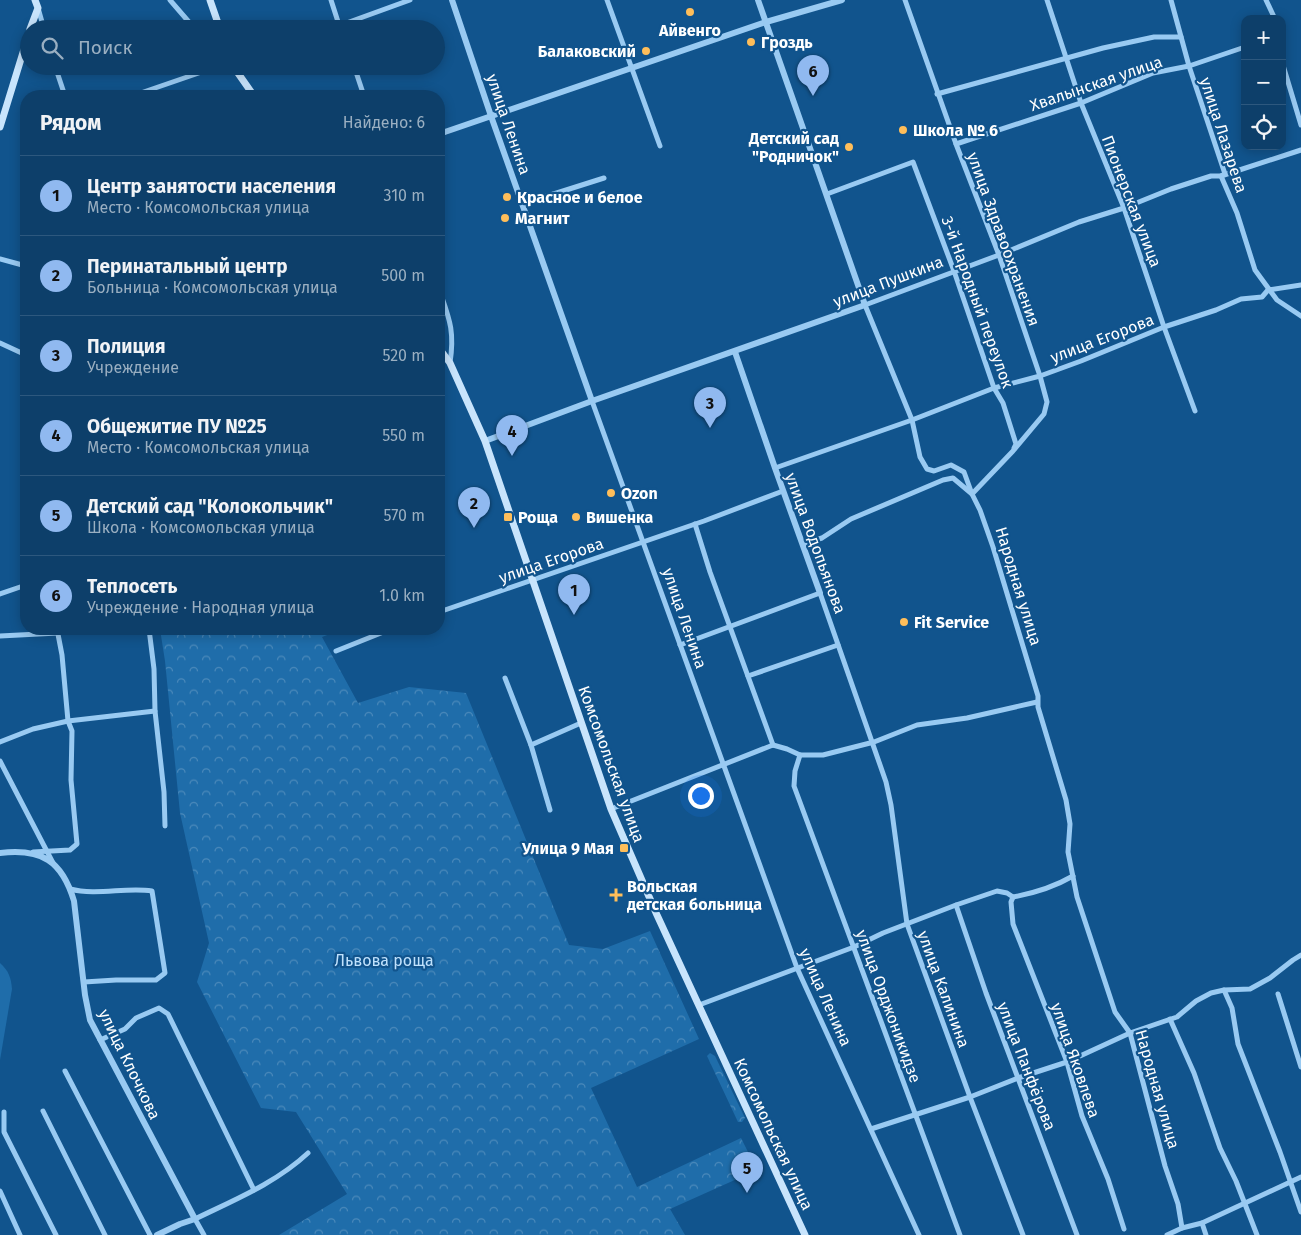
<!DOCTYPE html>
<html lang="ru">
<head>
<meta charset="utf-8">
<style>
	body { margin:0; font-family:"Fira Sans",sans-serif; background:#164670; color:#f1f3f6 }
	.controls { position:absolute; right:15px; top:15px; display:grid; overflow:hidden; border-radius:10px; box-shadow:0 2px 12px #0003 }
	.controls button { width:45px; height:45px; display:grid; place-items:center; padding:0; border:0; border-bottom:1px solid #2d587e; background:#0d3f6a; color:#f1f3f6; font:25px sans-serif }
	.you { position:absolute; left:700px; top:795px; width:18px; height:18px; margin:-12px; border:4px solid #fff; border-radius:50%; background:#1a73e8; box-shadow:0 0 0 8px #1a73e833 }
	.badge { display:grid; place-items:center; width:32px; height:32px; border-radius:50%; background:#90b9f0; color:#111; font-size:16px; font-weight:700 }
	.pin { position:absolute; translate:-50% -41px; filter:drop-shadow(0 1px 2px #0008) }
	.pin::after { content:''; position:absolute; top:26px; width:18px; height:15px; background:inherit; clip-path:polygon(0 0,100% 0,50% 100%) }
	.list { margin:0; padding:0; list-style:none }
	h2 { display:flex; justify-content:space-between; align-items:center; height:65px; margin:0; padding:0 20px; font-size:21px }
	h2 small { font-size:16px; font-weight:400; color:#9aafc1 }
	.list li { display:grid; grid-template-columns:32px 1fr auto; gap:15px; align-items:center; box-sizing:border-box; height:80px; padding:0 20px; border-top:1px solid #2d587e }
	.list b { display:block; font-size:19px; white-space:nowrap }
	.list p { margin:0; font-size:16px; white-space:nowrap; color:#9aafc1 }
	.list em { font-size:16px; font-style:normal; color:#9aafc1 }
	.icon { flex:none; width:28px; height:28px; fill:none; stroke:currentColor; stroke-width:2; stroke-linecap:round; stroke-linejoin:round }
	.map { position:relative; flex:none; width:1301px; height:1235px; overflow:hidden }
	.search { position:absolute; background:#0d3f6a; box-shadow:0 2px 12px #0003; left:20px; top:20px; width:425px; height:55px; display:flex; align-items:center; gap:12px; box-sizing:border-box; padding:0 18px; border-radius:28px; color:#9aafc1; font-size:19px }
	.panel { position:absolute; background:#0d3f6a; box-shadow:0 2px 12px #0003; left:20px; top:90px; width:425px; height:545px; border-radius:20px }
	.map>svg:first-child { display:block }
	.forest { fill:url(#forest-crowns) }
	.pitch { fill:#1f6daa }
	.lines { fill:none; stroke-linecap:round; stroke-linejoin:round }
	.minor { stroke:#99caf2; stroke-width:5 }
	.tertiary { stroke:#99caf2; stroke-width:6 }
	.secondary { stroke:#c8e4fc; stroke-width:7 }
	.poi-dot { fill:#ffbe5a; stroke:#11548d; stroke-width:2 }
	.labels { text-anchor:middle; stroke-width:4.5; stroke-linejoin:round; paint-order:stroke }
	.poi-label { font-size:16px; font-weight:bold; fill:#fff; stroke:#11548d; text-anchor:start }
	.street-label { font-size:16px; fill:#fff; stroke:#11548d }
	.park-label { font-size:16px; fill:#c0e2fd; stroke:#11548d }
</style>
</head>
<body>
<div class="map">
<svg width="1301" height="1235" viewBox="0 0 1301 1235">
	<defs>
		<pattern id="forest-crowns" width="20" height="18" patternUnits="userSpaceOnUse" patternTransform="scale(1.25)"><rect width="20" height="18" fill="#1f6daa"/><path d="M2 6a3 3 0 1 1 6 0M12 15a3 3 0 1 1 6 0" fill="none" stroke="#4c8abb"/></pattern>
	</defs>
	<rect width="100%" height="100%" fill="#11548d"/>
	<g class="forest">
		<path d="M160 629H343L322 637 358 703 409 687 466 693 569 945 603 949 650 931 699 1039 591 1088 637 1187 741 1138 757 1170 670 1209 685 1235H279L347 1194 296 1112 261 1108 197 982 209 943 180 813 165 661Z"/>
		<path d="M710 1053 715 1056 745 1118 742 1122H738L707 1056Z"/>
	</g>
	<path class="pitch" d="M0 963C9 971 11 978 12 989L0 1060Z"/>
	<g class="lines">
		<g class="minor">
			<path d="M170 0 195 29"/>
			<path d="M331 0 340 28"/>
			<path d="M607 0 660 146"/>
			<path d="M1047 0 1081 103 1124 208 1164 327 1195 411"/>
			<path d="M1171 0 1189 66 1225 174 1221 176 1237 213 1255 270 1277 300 1301 316"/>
			<path d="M1266 0 1275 19"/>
			<path d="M38 8 44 29"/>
			<path d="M330 29 410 0"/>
			<path d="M1282 62 1301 125"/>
			<path d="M55 66 65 96"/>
			<path d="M354 66 364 96"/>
			<path d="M937 94 1103 48 1154 37H1181"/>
			<path d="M132 96 219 66"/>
			<path d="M956 144 1081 103 1153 73 1189 66 1245 47"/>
			<path d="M827 194 913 162 954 271 994 388 1003 403 1016 444 1014 448"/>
			<path d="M522 204 604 178"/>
			<path d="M0 259 26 266"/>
			<path d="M439 289C449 318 455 330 450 363"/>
			<path d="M0 343 26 355"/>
			<path d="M592 401 797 968 919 1235"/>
			<path d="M775 468 912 420 994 388 1040 376 1081 361 1164 327 1216 310 1241 299 1262 297 1268 290 1301 285"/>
			<path d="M695 524 710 572 773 745"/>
			<path d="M803 544 822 538 851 519 943 480 953 478 972 494 1013 451 1044 414 1047 402 1040 376 999 255 956 144 905 0"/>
			<path d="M0 594 26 585"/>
			<path d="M439 612 704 521 783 491"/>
			<path d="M149 629 154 669 155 711 164 792 165 826"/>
			<path d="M0 636 58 633"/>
			<path d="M680 645 820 593 886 782 891 805 907 924 970 1097 1023 1235"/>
			<path d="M336 651 391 629"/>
			<path d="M748 676 838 645"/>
			<path d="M505 678 531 745 550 810"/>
			<path d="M0 742 33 729 68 721 155 711"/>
			<path d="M531 745 581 723"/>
			<path d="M773 745 787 749 800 755H823L874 742 917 725 967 718 1037 702"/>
			<path d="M800 755 795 771 794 786 960 1235"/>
			<path d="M0 761 53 863"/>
			<path d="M611 809 773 745"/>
			<path d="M33 852 70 850 77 844 71 780 72 731 68 721 62 655 57 629"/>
			<path d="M70 889C97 896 125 887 152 891L165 973 156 980H116L84 982"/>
			<path d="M1013 897 1011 902 1013 924 1067 1062 1082 1116 1108 1179 1124 1229"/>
			<path d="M956 905 986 993 1077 1235"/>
			<path d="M1224 990 1232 1008 1238 1044 1280 1152 1301 1212"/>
			<path d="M1278 994 1301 1067"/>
			<path d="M699 1005 854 947 883 933 956 905 997 891 1007 893 1013 897C1035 893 1054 887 1073 876"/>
			<path d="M1170 1019 1194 1073 1220 1148 1236 1181 1257 1235"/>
			<path d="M100 1040 125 1029 136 1018 159 1008 168 1014 254 1190"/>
			<path d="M65 1071 150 1235"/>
			<path d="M43 1111 105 1235"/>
			<path d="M4 1112V1132L56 1235"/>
			<path d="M871 1129 970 1097 1018 1078 1067 1062 1130 1033 1177 1017 1196 1001 1211 993 1224 990 1250 989 1270 978 1293 960 1301 955"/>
			<path d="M0 1191 20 1235"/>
			<path d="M1202 1223 1206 1235"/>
			<path d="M1182 1228 1178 1204 1165 1166 1130 1033 1115 1012 1077 897 1068 852 1070 824 1066 800 1038 707V696L993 547 980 510 972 494 964 472 951 465 934 471 927 469 920 457 912 420 865 305 999 255 1079 222 1124 208 1171 189 1211 176H1221L1301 150"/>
			<path d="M204 1235 195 1219C234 1200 276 1183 308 1153"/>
			<path d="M1167 1235 1182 1228 1202 1223 1301 1177"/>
		</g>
		<g class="tertiary">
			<path d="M452 0 491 116 592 401"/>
			<path d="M439 134 766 22 842 0"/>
			<path d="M735 352 775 468 820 593"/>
			<path d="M485 441 592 401 865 305 758 0"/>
			<path d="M0 853C42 848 62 861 74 901L85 995 90 1020 195 1219 180 1224 157 1235"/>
		</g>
		<g class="secondary">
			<path d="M210 0 220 29"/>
			<path d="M30 29 38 8 35 0"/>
			<path d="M233 66 254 96"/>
			<path d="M0 127 29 33"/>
			<path d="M439 348 450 363 485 441 611 809 657 915 805 1235"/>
		</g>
	</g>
	<g class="poi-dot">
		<circle cx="690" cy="12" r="5"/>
		<circle cx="751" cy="42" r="5"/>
		<circle cx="646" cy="51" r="5"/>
		<circle cx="903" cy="130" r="5"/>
		<circle cx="849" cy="147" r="5"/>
		<circle cx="507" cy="197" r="5"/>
		<circle cx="505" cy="218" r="5"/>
		<circle cx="611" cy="493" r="5"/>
		<rect x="503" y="512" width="10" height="10" rx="2.5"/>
		<circle cx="576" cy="517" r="5"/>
		<circle cx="904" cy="622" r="5"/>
		<rect x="619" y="843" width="10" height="10" rx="2.5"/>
		<path d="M613.5 887.5h5v5h5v5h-5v5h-5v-5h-5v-5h5z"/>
	</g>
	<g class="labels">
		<g class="poi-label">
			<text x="690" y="36" text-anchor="middle">Айвенго</text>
			<text x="761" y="48">Гроздь</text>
			<text x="636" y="57" text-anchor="end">Балаковский</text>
			<text x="913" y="136">Школа № 6</text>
			<text x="839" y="144" text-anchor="end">Детский сад<tspan x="839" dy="18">"Родничок"</tspan></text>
			<text x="517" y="203">Красное и белое</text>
			<text x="515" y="224">Магнит</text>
			<text x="621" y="499">Ozon</text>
			<text x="518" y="523">Роща</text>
			<text x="586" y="523">Вишенка</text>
			<text x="914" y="628">Fit Service</text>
			<text x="614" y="854" text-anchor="end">Улица 9 Мая</text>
			<text x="627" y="892">Вольская<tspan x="627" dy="18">детская больница</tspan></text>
		</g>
		<g class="street-label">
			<text transform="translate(1096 83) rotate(-19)" y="6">Хвалынская улица</text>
			<text transform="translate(509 124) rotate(71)" y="6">улица Ленина</text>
			<text transform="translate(1224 135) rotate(72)" y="6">улица Лазарева</text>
			<text transform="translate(1132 201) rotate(69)" y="6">Пионерская улица</text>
			<text transform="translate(1004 239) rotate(70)" y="6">улица Здравоохранения</text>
			<text transform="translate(888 281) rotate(-21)" y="6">улица Пушкина</text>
			<text transform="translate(978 302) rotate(70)" y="6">3-й Народный переулок</text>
			<text transform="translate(1102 338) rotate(-21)" y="6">улица Егорова</text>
			<text transform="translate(816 543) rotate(70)" y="6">улица Водопьянова</text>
			<text transform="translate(551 560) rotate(-19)" y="6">улица Егорова</text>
			<text transform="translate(1019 586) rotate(73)" y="6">Народная улица</text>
			<text transform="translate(685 618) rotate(71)" y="6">улица Ленина</text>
			<text transform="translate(612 764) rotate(70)" y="6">Комсомольская улица</text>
			<text transform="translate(944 989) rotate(70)" y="6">улица Калинина</text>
			<text transform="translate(826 997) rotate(66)" y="6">улица Ленина</text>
			<text transform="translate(889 1006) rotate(70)" y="6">улица Орджоникидзе</text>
			<text transform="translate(1076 1060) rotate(71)" y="6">улица Яковлева</text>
			<text transform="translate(130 1064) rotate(64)" y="6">улица Клочкова</text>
			<text transform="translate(1027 1066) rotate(69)" y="6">улица Панфёрова</text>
			<text transform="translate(1158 1089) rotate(74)" y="6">Народная улица</text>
			<text transform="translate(774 1134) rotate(65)" y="6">Комсомольская улица</text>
		</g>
		<g class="park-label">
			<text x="384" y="966">Львова роща</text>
		</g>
	</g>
</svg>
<div class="controls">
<button>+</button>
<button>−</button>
<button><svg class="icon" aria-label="locate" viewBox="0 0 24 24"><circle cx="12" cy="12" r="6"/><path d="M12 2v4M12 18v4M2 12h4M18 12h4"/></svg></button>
</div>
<div class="you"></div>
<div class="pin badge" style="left:574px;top:615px">1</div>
<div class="pin badge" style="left:474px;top:528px">2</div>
<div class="pin badge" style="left:710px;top:428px">3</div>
<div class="pin badge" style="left:512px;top:456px">4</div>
<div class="pin badge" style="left:747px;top:1193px">5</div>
<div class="pin badge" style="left:813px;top:96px">6</div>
<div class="search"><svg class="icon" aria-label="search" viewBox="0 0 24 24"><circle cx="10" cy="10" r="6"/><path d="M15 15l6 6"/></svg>Поиск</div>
<section class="panel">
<h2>Рядом<small>Найдено: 6</small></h2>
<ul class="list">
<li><span class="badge">1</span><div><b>Центр занятости населения</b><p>Место · Комсомольская улица</p></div><em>310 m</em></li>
<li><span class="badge">2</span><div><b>Перинатальный центр</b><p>Больница · Комсомольская улица</p></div><em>500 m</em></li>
<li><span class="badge">3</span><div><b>Полиция</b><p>Учреждение</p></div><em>520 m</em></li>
<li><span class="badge">4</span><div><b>Общежитие ПУ №25</b><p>Место · Комсомольская улица</p></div><em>550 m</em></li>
<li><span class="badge">5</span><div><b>Детский сад &quot;Колокольчик&quot;</b><p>Школа · Комсомольская улица</p></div><em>570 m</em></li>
<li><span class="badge">6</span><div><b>Теплосеть</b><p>Учреждение · Народная улица</p></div><em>1.0 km</em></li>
</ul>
</section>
</div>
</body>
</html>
